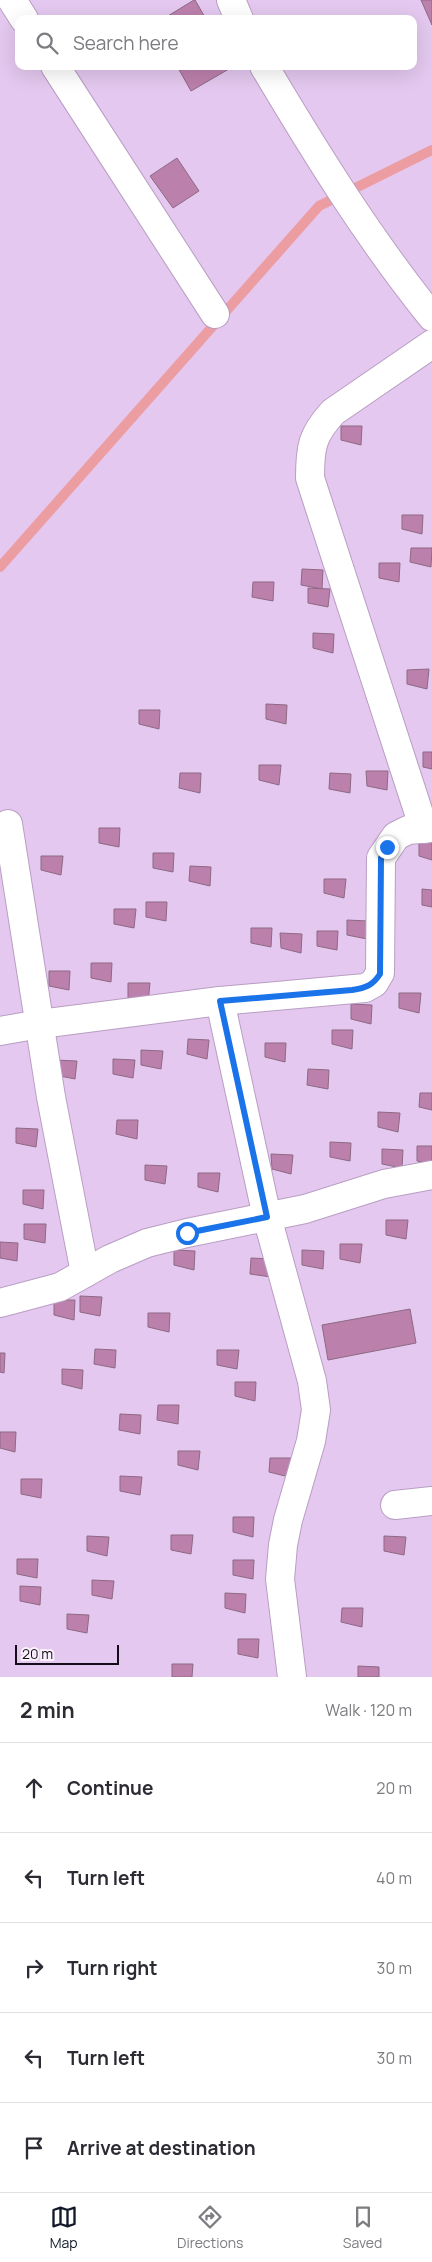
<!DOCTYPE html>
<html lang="en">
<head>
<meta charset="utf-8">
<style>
	body { margin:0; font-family:Manrope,sans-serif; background:#f2f2f3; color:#2b2b33 }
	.scale { position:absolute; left:15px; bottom:12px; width:104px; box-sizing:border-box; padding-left:5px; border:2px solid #150c19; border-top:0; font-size:14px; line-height:18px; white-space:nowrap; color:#150c19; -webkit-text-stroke:4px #faf1fd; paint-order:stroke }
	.stop { position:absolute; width:15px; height:15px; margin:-11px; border:4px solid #1a73e8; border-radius:50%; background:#fff }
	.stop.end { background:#1a73e8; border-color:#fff; box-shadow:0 1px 5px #0008 }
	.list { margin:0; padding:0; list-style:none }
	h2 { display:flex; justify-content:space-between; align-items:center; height:65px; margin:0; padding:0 20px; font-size:21px }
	h2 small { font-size:16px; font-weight:400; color:#7c7c81 }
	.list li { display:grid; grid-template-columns:32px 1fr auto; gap:15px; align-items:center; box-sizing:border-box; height:90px; padding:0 20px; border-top:1px solid #e1e1e2 }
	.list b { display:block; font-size:19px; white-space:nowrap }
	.list em { font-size:16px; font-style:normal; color:#7c7c81 }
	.icon { flex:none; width:28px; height:28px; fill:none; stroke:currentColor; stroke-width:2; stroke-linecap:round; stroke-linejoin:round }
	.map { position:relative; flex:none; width:432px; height:1677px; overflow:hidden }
	.search { position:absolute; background:#fff; box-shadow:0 5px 20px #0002; left:15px; right:15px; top:15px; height:55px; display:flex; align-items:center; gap:12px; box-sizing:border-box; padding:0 18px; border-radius:10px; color:#7c7c81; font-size:19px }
	.sheet { height:515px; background:#fff }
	nav { display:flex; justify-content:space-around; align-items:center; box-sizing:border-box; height:70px; border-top:1px solid #e1e1e2; background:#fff; font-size:14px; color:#7c7c81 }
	nav a { display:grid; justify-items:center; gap:2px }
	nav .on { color:#111827 }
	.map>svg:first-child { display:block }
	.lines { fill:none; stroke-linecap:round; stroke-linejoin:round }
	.stream { stroke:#ec9da1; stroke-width:10 }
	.building { fill:#bc80ad; stroke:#8d6983 }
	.minor-casing { stroke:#b99ec3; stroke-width:30 }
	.minor { stroke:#fff; stroke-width:28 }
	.route { stroke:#1a73e8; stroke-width:6 }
</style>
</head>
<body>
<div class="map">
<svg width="432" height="1677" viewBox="0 0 432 1677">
	<rect width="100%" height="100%" fill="#e4c8ef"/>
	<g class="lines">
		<path class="stream" d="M0 567 319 206 432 150"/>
	</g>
	<g class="building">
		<path d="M195 0 206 19H163L194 0Z"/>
		<path d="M421 0H432V25Z"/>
		<path d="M177 66H234L191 91Z"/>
		<path d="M177 158 199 191 173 208 150 176Z"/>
		<path d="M341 426H362L361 445 341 440Z"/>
		<path d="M402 515H423L422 534 402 529Z"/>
		<path d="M411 548H432L431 567 410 562Z"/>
		<path d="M379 563H400L399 582 379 578Z"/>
		<path d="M302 569 323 570 322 589 301 585Z"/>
		<path d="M253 582H274L273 601 252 597Z"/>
		<path d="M308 588 330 589 328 607 308 603Z"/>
		<path d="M313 633 334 634 333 653 313 648Z"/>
		<path d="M429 669 427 689 407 684V670Z"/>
		<path d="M266 704 287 705 286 724 266 719Z"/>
		<path d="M139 710H160L159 729 139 724Z"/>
		<path d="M423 752H432V769L423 767Z"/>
		<path d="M259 765H281L279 785 259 780Z"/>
		<path d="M366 771H388L387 790 367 786Z"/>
		<path d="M180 773H201L200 793 179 788Z"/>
		<path d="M330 773 351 774 350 793 329 789Z"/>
		<path d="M99 828H120L119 847 99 843Z"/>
		<path d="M419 842H432V860L419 856Z"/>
		<path d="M153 853H174L173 872 153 868Z"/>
		<path d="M41 856H63L61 875 41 870Z"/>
		<path d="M190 866 211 867 210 886 189 881Z"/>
		<path d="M324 879H346L344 898 324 893Z"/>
		<path d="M422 889 432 890V907L422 905Z"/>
		<path d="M146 902H167L166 921 146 917Z"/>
		<path d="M114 909H136L134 928 114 924Z"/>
		<path d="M347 920 368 921 367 939 347 935Z"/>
		<path d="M251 928H272L271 947 251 943Z"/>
		<path d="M317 931H338L337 950 317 946Z"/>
		<path d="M280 933 302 934 301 953 281 948Z"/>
		<path d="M91 963H112L111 982 91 978Z"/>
		<path d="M49 971H70L69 990 49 986Z"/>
		<path d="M128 983H150L148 1003 128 998Z"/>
		<path d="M399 993H421L419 1013 399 1008Z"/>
		<path d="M351 1004 372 1005 371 1024 351 1019Z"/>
		<path d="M332 1030H353L352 1049 332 1044Z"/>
		<path d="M188 1039 209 1040 207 1059 187 1054Z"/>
		<path d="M265 1043H286L285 1062 265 1057Z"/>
		<path d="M141 1050 163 1051 161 1069 141 1065Z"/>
		<path d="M113 1059 135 1060 133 1078 113 1074Z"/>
		<path d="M55 1060 77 1061 75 1079 55 1075Z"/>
		<path d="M308 1069 329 1070 328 1089 307 1085Z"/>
		<path d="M420 1093H432V1110L419 1107Z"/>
		<path d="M378 1112 400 1113 398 1132 378 1127Z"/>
		<path d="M117 1120H138L137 1139 116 1134Z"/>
		<path d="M16 1128 38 1129 36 1147 16 1143Z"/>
		<path d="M330 1142 351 1143 350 1161 330 1157Z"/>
		<path d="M417 1146H432V1164L417 1161Z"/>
		<path d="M382 1149 403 1150 402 1168 382 1164Z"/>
		<path d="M271 1154 293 1155 291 1174 272 1169Z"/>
		<path d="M145 1165 167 1166 165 1184 145 1180Z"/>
		<path d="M198 1173H220L218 1192 198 1187Z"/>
		<path d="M23 1190H44L43 1209 23 1204Z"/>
		<path d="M386 1220H408L406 1239 386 1235Z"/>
		<path d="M24 1224H46L45 1243 24 1239Z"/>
		<path d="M0 1242 18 1243 17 1261 0 1258Z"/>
		<path d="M340 1244H362L360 1263 340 1259Z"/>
		<path d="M174 1250 195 1251 194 1270 174 1265Z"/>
		<path d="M302 1250 324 1251 323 1269 302 1265Z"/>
		<path d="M251 1258 272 1259 271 1277 250 1274Z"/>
		<path d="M80 1296 102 1297 100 1316 80 1312Z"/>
		<path d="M54 1300H75L74 1320 54 1315Z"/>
		<path d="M410 1309 416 1343 328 1360 322 1325Z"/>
		<path d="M148 1313H170L169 1332 148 1327Z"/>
		<path d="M95 1349 116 1350 115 1368 94 1364Z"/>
		<path d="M217 1350H239L237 1369 217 1365Z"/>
		<path d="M0 1353H5L4 1373 0 1372Z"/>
		<path d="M62 1369 83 1370 82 1389 62 1384Z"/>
		<path d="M235 1382H256L255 1401 235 1396Z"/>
		<path d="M158 1405H179L178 1424 157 1420Z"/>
		<path d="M120 1414 141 1415 140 1434 119 1430Z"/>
		<path d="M0 1432H16L15 1452 0 1448Z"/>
		<path d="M178 1451H200L198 1470 178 1465Z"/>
		<path d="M270 1458H291L289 1477 269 1472Z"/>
		<path d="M120 1476 142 1477 140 1495 120 1491Z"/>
		<path d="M21 1479H42L41 1498 21 1494Z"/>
		<path d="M233 1517H254L253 1537 233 1532Z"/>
		<path d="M171 1535H193L191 1554 171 1550Z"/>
		<path d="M87 1536 109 1537 107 1556 87 1551Z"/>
		<path d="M384 1536 406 1537 404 1555 384 1551Z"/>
		<path d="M17 1559H38L37 1578 17 1574Z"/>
		<path d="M233 1560H254L253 1579 233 1575Z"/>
		<path d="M92 1580 114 1581 112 1599 92 1595Z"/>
		<path d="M20 1586 41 1587 40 1605 20 1601Z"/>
		<path d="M225 1593 246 1594 245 1613 225 1608Z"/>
		<path d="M342 1608H363L362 1627 341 1622Z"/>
		<path d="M67 1614 89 1615 87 1633 67 1629Z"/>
		<path d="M238 1639H259L258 1658 238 1654Z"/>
		<path d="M172 1664H193L192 1677H172Z"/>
		<path d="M358 1666 379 1667V1677H358Z"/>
	</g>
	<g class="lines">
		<g class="minor-casing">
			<g id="minor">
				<path d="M12 0 24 19"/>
				<path d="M231 0 239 19"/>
				<path d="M55 66 215 314"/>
				<path d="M264 66C315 152 369 239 432 317"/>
				<path d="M8 824 51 1097 85 1273"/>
				<path d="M424 829 310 478C310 447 312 435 333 412L432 344"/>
				<path d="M220 1001 267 1217 312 1381 316 1410 311 1441 288 1520 283 1545 280 1579 292 1677"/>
				<path d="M0 1031 40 1024 220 1001 365 988 374 983 380 973 381 858 396 836 408 830 432 828"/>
				<path d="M0 1303 60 1287 110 1259 147 1243 187 1233 305 1209 384 1184 432 1175"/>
				<path d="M395 1505 432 1501"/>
			</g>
		</g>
		<use href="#minor" class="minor"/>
	</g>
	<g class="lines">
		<path class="route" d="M187 1233 267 1217 220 1001 352 990C366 988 373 985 380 974L381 858 387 847"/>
	</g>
</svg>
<div class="scale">20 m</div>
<div class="stop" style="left:187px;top:1233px"></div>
<div class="stop end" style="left:387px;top:847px"></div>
<div class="search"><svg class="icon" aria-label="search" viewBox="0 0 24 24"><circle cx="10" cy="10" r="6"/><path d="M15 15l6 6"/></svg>Search here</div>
</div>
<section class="sheet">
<h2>2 min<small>Walk · 120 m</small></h2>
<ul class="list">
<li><svg class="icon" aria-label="ahead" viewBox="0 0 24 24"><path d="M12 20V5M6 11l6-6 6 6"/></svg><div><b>Continue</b></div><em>20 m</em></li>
<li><svg class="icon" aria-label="left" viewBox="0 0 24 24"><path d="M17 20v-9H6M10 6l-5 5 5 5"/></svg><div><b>Turn left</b></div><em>40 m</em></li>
<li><svg class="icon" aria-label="right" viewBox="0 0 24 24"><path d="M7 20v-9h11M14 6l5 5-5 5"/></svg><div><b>Turn right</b></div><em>30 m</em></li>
<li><svg class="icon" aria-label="left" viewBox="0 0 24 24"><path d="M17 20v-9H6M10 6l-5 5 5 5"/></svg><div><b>Turn left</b></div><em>30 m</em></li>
<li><svg class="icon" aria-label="arrive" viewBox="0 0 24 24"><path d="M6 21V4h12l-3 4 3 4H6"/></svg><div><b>Arrive at destination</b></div></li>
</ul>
</section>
<nav>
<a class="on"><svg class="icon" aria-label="map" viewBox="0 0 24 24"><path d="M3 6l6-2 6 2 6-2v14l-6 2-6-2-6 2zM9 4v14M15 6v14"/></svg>Map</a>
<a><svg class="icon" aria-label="directions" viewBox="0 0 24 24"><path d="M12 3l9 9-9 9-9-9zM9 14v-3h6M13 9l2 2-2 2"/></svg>Directions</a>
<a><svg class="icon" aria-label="saved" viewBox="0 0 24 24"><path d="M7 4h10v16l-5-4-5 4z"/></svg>Saved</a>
</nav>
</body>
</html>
